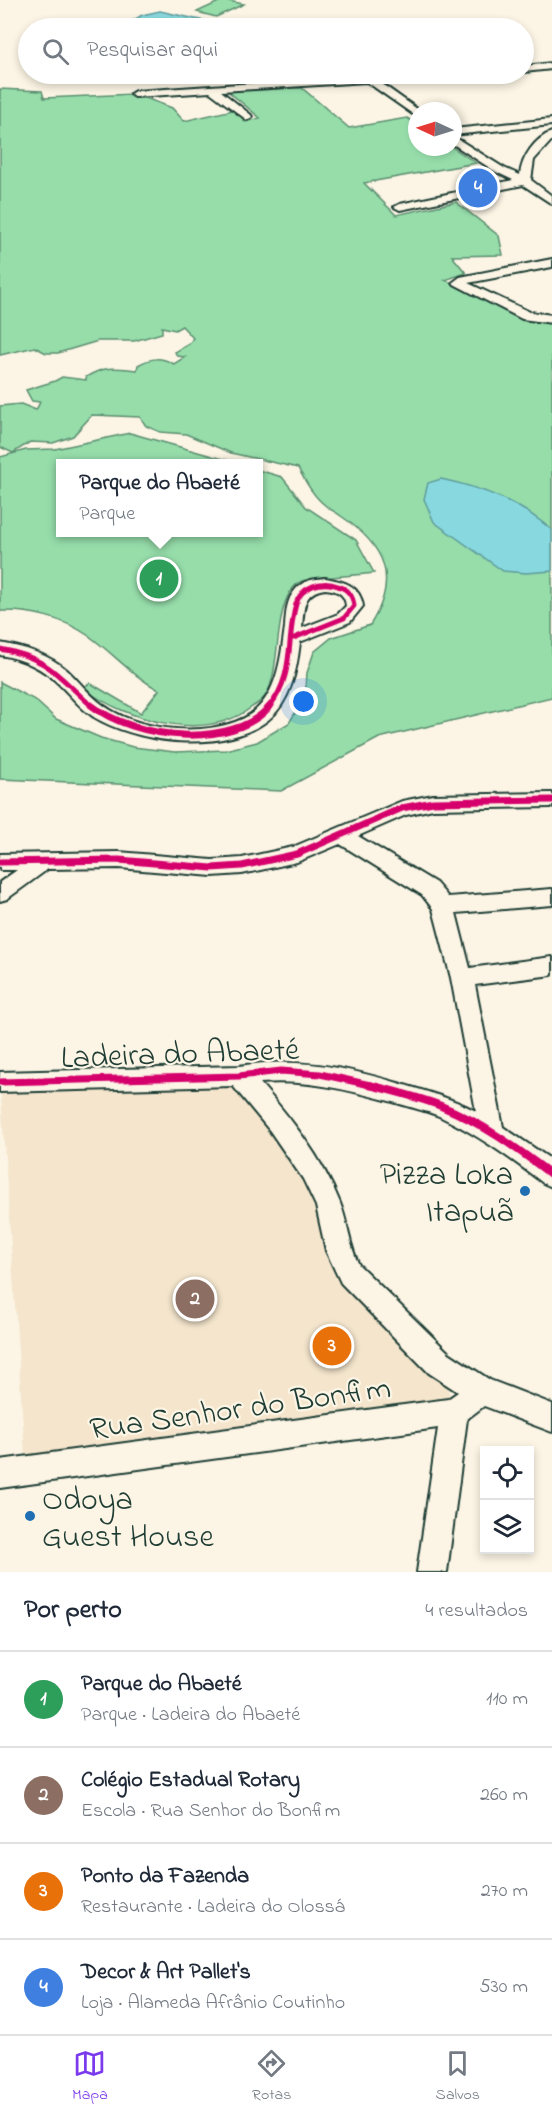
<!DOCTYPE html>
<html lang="pt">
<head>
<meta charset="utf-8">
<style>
	body { margin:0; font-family:"Indie Flower",sans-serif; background:#f6f6f7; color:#1f2937 }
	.controls { position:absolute; right:18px; bottom:18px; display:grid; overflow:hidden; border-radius:0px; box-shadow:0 3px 9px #0003 }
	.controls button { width:54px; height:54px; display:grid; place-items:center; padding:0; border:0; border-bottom:2px solid #e0e1e3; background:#fff; color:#1f2937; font:30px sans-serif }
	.compass { position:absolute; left:408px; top:102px; width:54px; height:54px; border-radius:50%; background:#fff; box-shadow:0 3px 9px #0003; rotate:274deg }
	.you { position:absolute; left:304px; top:702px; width:21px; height:21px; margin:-15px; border:4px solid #fff; border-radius:50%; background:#1a73e8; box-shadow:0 0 0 9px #1a73e833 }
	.badge { display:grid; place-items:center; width:39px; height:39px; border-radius:50%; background:#7c3aed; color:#fff; font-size:20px; font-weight:700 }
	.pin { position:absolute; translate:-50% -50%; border:3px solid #fff; box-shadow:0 2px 6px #0006 }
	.popup { position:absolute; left:56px; top:459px; width:207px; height:78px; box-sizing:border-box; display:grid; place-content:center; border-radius:0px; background:#fff; filter:drop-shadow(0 2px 4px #0005); font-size:20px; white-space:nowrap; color:#747a83 }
	.popup b { font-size:22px; color:#1f2937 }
	.popup::after { content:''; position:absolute; left:50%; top:100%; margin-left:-12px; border:12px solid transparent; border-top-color:#fff }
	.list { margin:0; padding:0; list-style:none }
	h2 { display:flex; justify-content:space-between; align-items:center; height:78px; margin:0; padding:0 24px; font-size:26px }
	h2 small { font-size:20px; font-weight:400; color:#747a83 }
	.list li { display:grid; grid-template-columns:39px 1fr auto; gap:18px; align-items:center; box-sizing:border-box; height:96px; padding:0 24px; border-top:2px solid #e0e1e3 }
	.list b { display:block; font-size:22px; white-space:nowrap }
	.list p { margin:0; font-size:20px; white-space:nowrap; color:#747a83 }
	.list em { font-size:20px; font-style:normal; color:#747a83 }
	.icon { flex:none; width:33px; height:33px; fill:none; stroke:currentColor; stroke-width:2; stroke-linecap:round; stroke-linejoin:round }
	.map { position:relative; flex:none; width:552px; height:1572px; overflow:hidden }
	.search { position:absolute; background:#fff; box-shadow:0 3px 9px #0003; left:18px; right:18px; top:18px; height:66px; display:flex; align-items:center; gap:15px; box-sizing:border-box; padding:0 21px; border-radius:33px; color:#747a83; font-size:22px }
	.sheet { height:462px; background:#fff }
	nav { display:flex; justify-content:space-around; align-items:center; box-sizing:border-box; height:84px; border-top:2px solid #e0e1e3; background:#fff; font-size:16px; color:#747a83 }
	nav a { display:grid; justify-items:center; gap:3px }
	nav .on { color:#7c3aed }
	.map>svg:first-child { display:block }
	.built { fill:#f4e5cc }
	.green { fill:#96ddaa; stroke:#5a8d6f; stroke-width:1.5 }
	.water { fill:#88d9df; stroke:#5e9b9b; stroke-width:1.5 }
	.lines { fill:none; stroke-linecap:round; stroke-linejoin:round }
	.minor-casing { stroke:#1f3d34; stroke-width:4 }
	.minor { fill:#fcf5e5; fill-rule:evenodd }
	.cycleway-far2-casing { stroke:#fcf5e5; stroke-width:8 }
	.cycleway-far1-casing { stroke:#fcf5e5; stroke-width:10 }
	.cycleway-casing { stroke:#fcf5e5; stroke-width:12 }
	.cycleway-far2 { stroke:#d6006c; stroke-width:5 }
	.cycleway-far1 { stroke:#d6006c; stroke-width:7 }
	.cycleway { stroke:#d6006c; stroke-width:8 }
	.poi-dot { fill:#1f6fb2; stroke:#fcf5e5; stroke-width:2 }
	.labels { text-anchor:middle; stroke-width:4.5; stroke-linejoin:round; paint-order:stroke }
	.near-street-label { font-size:32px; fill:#1f3d34; stroke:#fcf5e5 }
	.near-poi-label { font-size:32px; fill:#1f3d34; stroke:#fcf5e5; text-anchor:end }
</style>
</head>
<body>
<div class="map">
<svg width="552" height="1572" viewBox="0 0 552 1572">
	<rect width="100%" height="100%" fill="#fcf5e5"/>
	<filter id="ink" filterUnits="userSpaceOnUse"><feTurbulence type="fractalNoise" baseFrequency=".0167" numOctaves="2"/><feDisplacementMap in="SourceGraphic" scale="12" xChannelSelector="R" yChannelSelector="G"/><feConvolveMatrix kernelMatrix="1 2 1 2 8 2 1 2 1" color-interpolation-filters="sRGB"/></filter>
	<g filter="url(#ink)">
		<path class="built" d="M239 1076 279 1123 345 1264 446 1381 454 1412 26 1470 0 1082Z"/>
		<g class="green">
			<path d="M223 0 244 4 216 17 197 12Z"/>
			<path d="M223 87 302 88 349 128 407 118 417 124V147H452L476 163 364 183 396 215 456 202 499 236 503 255 452 256 466 273 445 280 527 316 552 319V697L379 738 281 791 0 779V682L35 700 56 719 101 738 133 747 175 752 226 750 257 742 289 723 305 697 307 673 314 652 331 638 370 625C400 578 385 546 341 516 336 512 330 510 326 506 313 496 306 482 298 468L231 453 186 434 160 432 146 426 140 417 92 415 73 436 53 443 30 442 13 453 0 447V406L21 404 36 410 40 402 32 401 26 390 55 381 62 377 86 380V377C106 365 116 368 137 370L138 365C152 357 161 357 174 364L185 357 177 356 175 352 189 344 193 338 182 326 175 330 162 327V333L134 341H98L58 353H46L35 347 0 355V89L42 91 44 98 135 94 172 108 184 121 237 109 245 122 260 118Z"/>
			<path d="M130 433 237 463 60 464V532H258V470L282 477 306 507 356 540 374 573C362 575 309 578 302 581 271 596 283 667 266 695 263 700 257 704 252 707 205 743 127 721 83 688L90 683 141 713 159 690C131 675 114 654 89 636 63 618 31 610 0 611V457L26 450 55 449Z"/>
		</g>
		<g class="water">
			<path d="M160 11 214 23 212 28H158L131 22 142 15Z"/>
			<path d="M441 479C483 488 519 502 552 530V571L526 573 503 571 434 522 424 499 428 483Z"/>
		</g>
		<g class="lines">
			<g class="minor-casing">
				<g id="minor">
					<path d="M552 63V69L524 72V66Z"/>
					<path d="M360 74 371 76 445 74 440 77 378 81 420 111H417V117L367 82 221 91 251 115 252 117 247 120 210 92 135 97 130 94 135 91 360 76Z"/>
					<path d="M552 119V125L453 135V129Z"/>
					<path d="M552 132V140L534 160 531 180 552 196V204L523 185 400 210 394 207 400 204 513 180 496 172 453 144V136L504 168 520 175C522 157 535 138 552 132Z"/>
					<path d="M552 259V267L468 283 530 312 552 315V323L522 319 452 283 460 277Z"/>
					<path d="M325 578C343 581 360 585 363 606L350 622 300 642C297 669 291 702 268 720 226 753 146 744 101 721 84 713 73 698 60 685 43 668 23 659 0 655V643C24 647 48 654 67 670 79 681 89 695 103 705 137 730 196 736 235 722 276 708 280 664 285 627 286 613 286 600 296 589 303 580 315 579 325 578ZM325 589C336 590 345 593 346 606L338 614 302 628C304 609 302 592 325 589Z"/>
					<path d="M552 793V807L433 809 406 815 358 836 436 883 448 897 552 889V905L456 913 470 968 552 957V975L475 985 503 1127 552 1160V1187L543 1183C510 1158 477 1134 439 1116 427 1111 413 1108 400 1104 353 1091 309 1079 260 1083 291 1119 322 1157 340 1203 348 1223 349 1245 359 1265L449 1353 490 1380 552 1404V1432L484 1406 467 1419 447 1572H417L438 1428 0 1488V1460L448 1399 458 1392 429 1373 341 1283 326 1251 316 1206 303 1179 270 1131 233 1086 0 1092V1072L239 1066C295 1057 344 1067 398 1083 425 1091 451 1098 476 1111L451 978 433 909 422 895 340 844 297 862 242 874 212 876 119 868 48 869 7 899 0 901V882L17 870H0V854L119 852 212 860 242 858 293 847 402 801 433 795Z"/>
				</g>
			</g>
			<use href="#minor" class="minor"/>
			<g class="cycleway-far2-casing">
				<g id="cycleway-far2">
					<path d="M0 649C50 658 58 677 93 707"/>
					<path d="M269 707C295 676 286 639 296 604 301 586 322 580 338 586 348 589 353 595 354 606L344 618 294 638"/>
				</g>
			</g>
			<g class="cycleway-far1-casing">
				<g id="cycleway-far1">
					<path d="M91 705C134 739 233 751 271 705"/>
					<path d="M0 862 119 860 212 868 242 866 297 854 402 808 433 802 552 800"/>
					<path d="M0 1082 239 1076 281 1071 320 1074 375 1086"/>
				</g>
			</g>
			<g class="cycleway-casing">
				<path id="cycleway" d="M369 1085C393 1091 418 1097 441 1106 481 1122 518 1149 552 1175"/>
			</g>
			<use href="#cycleway-far2" class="cycleway-far2"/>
			<use href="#cycleway-far1" class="cycleway-far1"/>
			<use href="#cycleway" class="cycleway"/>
		</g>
	</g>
	<g class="poi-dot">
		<circle cx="525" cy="1191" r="6"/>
		<circle cx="30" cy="1516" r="6"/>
	</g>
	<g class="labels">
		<g class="near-street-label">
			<text transform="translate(180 1052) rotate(-2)" y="11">Ladeira do Abaeté</text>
			<text transform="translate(240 1407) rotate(-8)" y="11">Rua Senhor do Bonfim</text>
		</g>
		<g class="near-poi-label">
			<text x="513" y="1184">Pizza Loka<tspan x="513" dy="37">Itapuã</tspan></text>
			<text x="42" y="1509" text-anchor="start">Odoya<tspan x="42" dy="37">Guest House</tspan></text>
		</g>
	</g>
</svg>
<div class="controls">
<button><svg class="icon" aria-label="locate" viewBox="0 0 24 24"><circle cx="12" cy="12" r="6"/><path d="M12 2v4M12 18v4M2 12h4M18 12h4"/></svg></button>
<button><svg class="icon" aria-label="layers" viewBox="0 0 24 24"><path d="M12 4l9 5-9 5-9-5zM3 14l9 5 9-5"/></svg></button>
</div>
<svg class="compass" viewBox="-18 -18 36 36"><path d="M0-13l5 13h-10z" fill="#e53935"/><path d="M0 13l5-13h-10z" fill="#747a83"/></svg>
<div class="you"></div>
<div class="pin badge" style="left:159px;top:579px;background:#2e9e5b">1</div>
<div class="popup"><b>Parque do Abaeté</b>Parque</div>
<div class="pin badge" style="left:195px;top:1299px;background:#8d6e63">2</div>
<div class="pin badge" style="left:332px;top:1346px;background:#e8710a">3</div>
<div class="pin badge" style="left:478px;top:188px;background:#3f7fe0">4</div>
<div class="search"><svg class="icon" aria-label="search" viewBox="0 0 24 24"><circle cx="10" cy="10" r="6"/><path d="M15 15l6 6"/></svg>Pesquisar aqui</div>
</div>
<section class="sheet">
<h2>Por perto<small>4 resultados</small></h2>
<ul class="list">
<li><span class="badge" style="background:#2e9e5b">1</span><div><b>Parque do Abaeté</b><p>Parque · Ladeira do Abaeté</p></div><em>110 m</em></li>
<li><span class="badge" style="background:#8d6e63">2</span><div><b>Colégio Estadual Rotary</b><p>Escola · Rua Senhor do Bonfim</p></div><em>260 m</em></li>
<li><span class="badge" style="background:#e8710a">3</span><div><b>Ponto da Fazenda</b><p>Restaurante · Ladeira do Olossá</p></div><em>270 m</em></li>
<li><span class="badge" style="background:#3f7fe0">4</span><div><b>Decor &amp; Art Pallet's</b><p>Loja · Alameda Afrânio Coutinho</p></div><em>530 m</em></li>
</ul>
</section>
<nav>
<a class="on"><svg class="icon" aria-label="map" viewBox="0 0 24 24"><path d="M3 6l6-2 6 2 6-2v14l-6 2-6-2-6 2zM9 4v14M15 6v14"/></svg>Mapa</a>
<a><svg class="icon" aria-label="directions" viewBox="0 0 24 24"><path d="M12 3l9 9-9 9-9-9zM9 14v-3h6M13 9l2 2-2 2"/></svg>Rotas</a>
<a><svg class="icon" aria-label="saved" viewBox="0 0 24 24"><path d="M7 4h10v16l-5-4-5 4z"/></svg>Salvos</a>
</nav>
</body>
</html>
